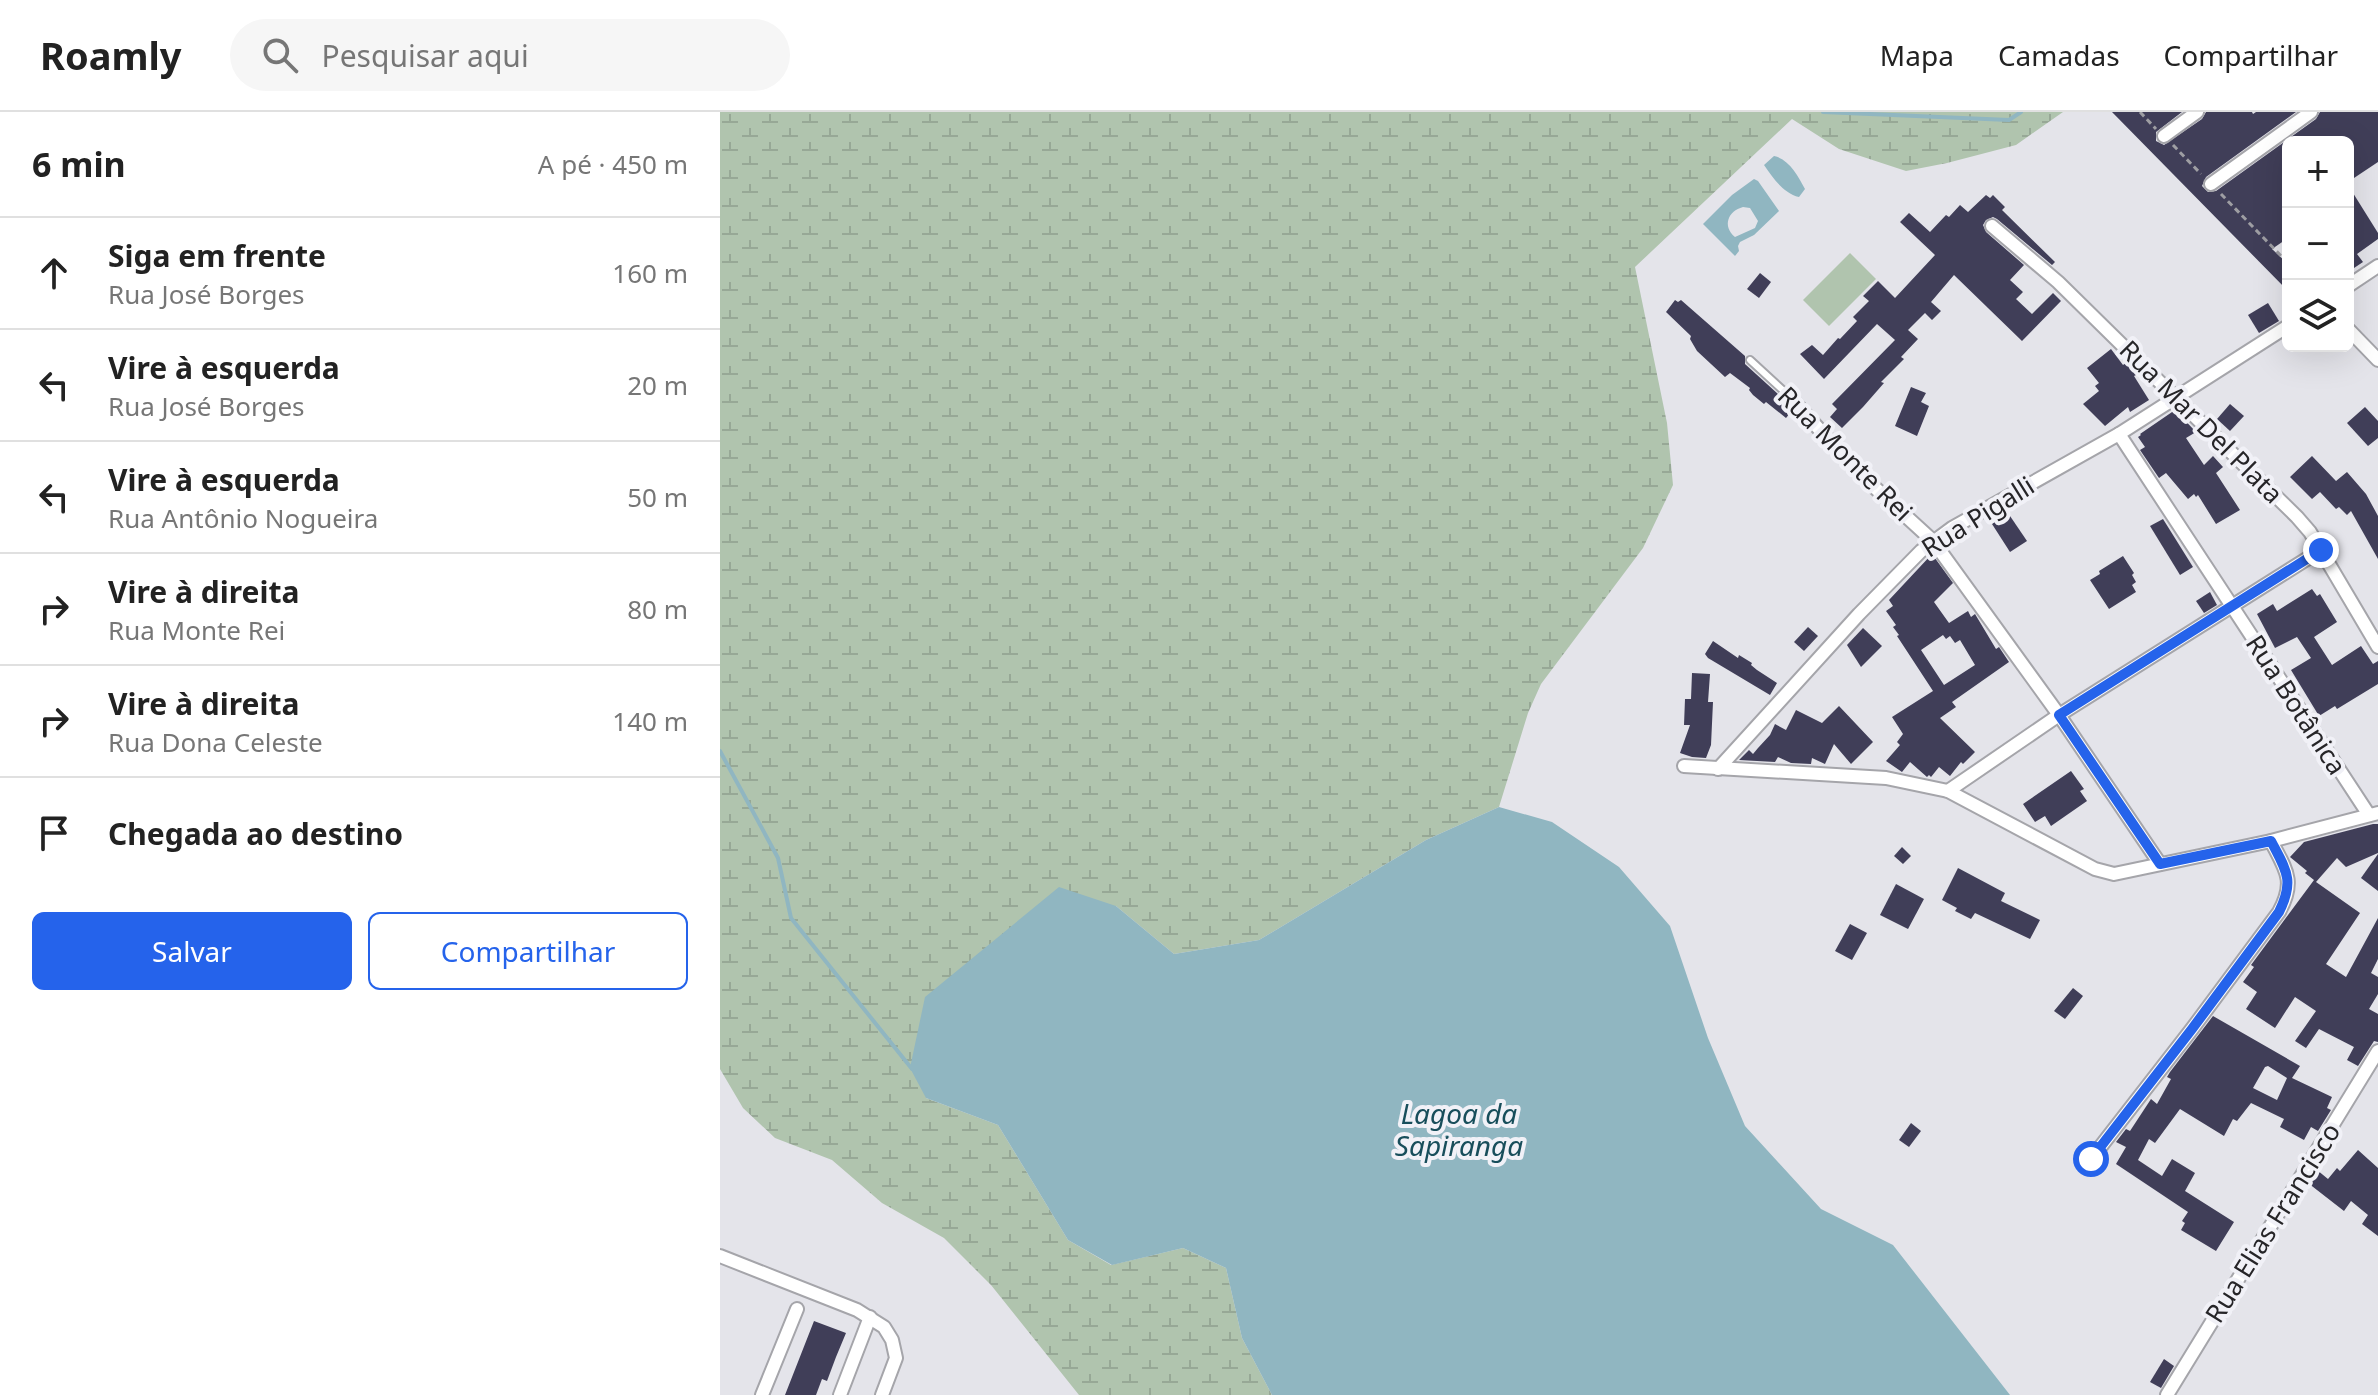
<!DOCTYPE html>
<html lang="pt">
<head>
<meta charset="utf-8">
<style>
	body { margin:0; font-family:"Noto Sans",sans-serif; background:#f6f6f6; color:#222 }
	.controls { position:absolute; right:24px; top:24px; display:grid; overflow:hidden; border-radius:12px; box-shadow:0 8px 32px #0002 }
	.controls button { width:72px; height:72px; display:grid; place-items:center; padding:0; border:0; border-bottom:2px solid #e0e0e0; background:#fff; color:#222; font:40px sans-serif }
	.stop { position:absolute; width:24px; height:24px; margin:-18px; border:6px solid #2563eb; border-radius:50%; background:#fff }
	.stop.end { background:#2563eb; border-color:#fff; box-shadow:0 2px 8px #0008 }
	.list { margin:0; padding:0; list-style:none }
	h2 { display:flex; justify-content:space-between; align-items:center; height:104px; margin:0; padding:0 32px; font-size:34px }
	h2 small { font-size:26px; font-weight:400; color:#767676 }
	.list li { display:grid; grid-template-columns:52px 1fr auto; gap:24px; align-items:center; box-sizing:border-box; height:112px; padding:0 32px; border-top:2px solid #e0e0e0 }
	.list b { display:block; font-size:30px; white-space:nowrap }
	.list p { margin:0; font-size:26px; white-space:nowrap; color:#767676 }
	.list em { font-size:26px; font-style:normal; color:#767676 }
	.actions { display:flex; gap:16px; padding:24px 32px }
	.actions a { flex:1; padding:18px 0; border:2px solid #2563eb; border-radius:12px; text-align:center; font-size:28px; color:#2563eb }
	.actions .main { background:#2563eb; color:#fff }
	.icon { flex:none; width:44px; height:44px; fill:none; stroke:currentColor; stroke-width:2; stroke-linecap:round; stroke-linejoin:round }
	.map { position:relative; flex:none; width:1658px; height:1283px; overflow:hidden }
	header { display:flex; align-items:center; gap:48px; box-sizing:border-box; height:112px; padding:0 40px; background:#fff; border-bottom:2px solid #e0e0e0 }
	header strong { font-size:38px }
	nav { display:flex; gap:44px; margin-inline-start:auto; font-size:28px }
	.search { width:560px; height:72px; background:#f6f6f6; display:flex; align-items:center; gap:20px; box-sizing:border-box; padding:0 28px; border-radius:44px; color:#767676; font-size:30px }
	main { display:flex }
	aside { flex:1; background:#fff }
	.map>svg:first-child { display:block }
	.wetland { fill:url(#wetland-marsh) }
	.park { fill:#b0c4ae }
	.water { fill:#90b6c1; fill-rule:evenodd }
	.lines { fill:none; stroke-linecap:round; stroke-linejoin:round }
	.stream { stroke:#90b6c1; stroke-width:4 }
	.building { fill:#403e58; fill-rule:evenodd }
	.service-casing { stroke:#a5a5aa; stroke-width:10 }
	.minor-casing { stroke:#a5a5aa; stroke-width:16 }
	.path { stroke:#9e9ea3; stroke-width:3; stroke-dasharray:6 4; stroke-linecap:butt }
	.service { stroke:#fff; stroke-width:6 }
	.minor { stroke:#fff; stroke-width:12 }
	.route { stroke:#2563eb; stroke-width:10 }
	.labels { text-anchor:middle; stroke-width:8; stroke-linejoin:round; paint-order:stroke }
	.street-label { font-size:26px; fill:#262528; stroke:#f1f1f7 }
	.water-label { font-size:28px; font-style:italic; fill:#184e5b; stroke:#f1f1f7 }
</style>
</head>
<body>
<header>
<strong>Roamly</strong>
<div class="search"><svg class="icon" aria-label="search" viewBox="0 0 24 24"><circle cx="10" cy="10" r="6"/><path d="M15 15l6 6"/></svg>Pesquisar aqui</div>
<nav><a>Mapa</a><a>Camadas</a><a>Compartilhar</a></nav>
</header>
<main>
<aside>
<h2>6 min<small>A pé · 450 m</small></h2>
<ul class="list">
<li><svg class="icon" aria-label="ahead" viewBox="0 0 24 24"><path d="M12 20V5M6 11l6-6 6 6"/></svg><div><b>Siga em frente</b><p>Rua José Borges</p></div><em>160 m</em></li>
<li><svg class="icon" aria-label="left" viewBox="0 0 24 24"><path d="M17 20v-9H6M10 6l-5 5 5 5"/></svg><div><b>Vire à esquerda</b><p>Rua José Borges</p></div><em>20 m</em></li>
<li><svg class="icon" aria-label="left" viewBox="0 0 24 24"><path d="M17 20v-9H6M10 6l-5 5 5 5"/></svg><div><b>Vire à esquerda</b><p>Rua Antônio Nogueira</p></div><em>50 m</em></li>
<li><svg class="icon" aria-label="right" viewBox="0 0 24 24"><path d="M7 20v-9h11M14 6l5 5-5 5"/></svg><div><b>Vire à direita</b><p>Rua Monte Rei</p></div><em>80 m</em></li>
<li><svg class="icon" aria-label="right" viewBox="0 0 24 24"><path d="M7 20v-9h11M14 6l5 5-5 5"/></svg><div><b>Vire à direita</b><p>Rua Dona Celeste</p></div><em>140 m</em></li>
<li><svg class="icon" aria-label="arrive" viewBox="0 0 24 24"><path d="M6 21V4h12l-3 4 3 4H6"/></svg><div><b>Chegada ao destino</b></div></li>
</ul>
<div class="actions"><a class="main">Salvar</a><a>Compartilhar</a></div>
</aside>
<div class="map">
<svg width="1658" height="1283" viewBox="0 0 1658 1283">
	<defs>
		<pattern id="wetland-marsh" width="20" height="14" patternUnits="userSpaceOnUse" patternTransform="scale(2)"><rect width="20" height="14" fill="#b0c4ae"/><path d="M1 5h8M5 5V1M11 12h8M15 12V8" fill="none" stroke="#97a896"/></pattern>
	</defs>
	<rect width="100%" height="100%" fill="#e4e4ea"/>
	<path class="wetland" d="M0 0H1343L1296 33 1227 51 1186 59 1119 37 1072 7 915 155 947 311 953 373 923 436 821 572 808 601 779 695 706 728 539 828 454 842 396 794 206 986 278 1013 348 1128 391 1153 463 1136 506 1156 522 1226 552 1283H359L271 1173 224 1126 162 1091 112 1048 55 1026 23 996 0 957Z"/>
	<path class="park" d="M1130 141 1156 167 1109 214 1083 188Z"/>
	<g class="water">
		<path d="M1054 44C1069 47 1078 64 1085 77L1079 85C1063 81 1053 66 1044 53Z"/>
		<path d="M1034 67 1038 69 1059 99 1034 123 1020 130 1018 134 1019 139 1015 144 983 112 1012 83ZM1023 95 1030 96 1038 109 1035 116 1015 125C1002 114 1008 99 1023 95Z"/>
		<path d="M779 695 832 710 899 755 950 814 988 926 1025 1014 1101 1097 1173 1133 1290 1283H552L522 1226 506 1156 463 1136 392 1153 348 1128 278 1013 206 986 190 956 205 885 339 775 396 794 454 842 539 828 706 728Z"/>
	</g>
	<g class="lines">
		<g class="stream">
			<path d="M1103 0 1289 8 1301 0"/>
			<path d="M0 639 58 746 71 806 192 957"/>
		</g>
	</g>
	<g class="building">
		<path d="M1392 0H1462L1436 20V29L1444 33 1482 7 1486 0H1532L1533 2 1536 0H1576L1486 65 1482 74 1488 80 1496 79 1596 7 1600 0H1658V50L1628 70V30H1568V126L1552 137 1568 152V179Z"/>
		<path d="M1628 73 1658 121V127L1637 142 1643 150 1628 160Z"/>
		<path d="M1266 83 1270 86 1273 83 1285 95 1282 98 1335 150 1332 153 1277 107 1273 105 1266 108 1263 113 1266 120 1304 153 1290 168 1303 180 1296 187 1312 202 1333 181 1341 189 1302 229 1234 163 1211 190 1221 199 1212 208 1205 201 1188 218 1198 227 1181 245 1184 247 1161 270 1164 271 1143 295 1122 316 1110 305 1117 297 1112 292 1175 228 1157 212 1104 267 1080 242 1092 233 1103 243 1118 226 1120 227 1137 209 1133 205 1149 189 1143 184 1158 169 1175 186 1215 143 1180 110 1189 101 1210 120 1226 103 1229 105 1240 93 1248 100Z"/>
		<path d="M1040 161 1051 170 1039 186 1027 177Z"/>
		<path d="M955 188 958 190 961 188 1025 244V252L1058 282 1060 288 1071 300 1066 306 1046 290 1044 292 1033 283 1029 278 1030 276 1010 261 1005 265 977 239 970 227 971 224 946 200Z"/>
		<path d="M1548 191 1559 209 1539 221 1528 203Z"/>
		<path d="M1391 237 1403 253 1407 250 1418 262 1414 264 1429 288 1410 300 1408 295 1385 314 1363 292 1379 279 1375 274 1379 271 1367 256Z"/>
		<path d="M1191 275 1206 281 1201 290 1209 294 1197 324 1175 314Z"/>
		<path d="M1510 292 1524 304 1510 319 1497 307Z"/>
		<path d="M1645 295 1658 309V326L1648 334 1627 311Z"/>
		<path d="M1455 298 1476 320 1466 326 1484 353 1493 344 1503 355 1496 361 1520 398 1496 412 1478 383 1476 385 1474 382 1468 387 1446 361 1439 366 1420 338 1425 335 1418 325 1421 323 1420 322Z"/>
		<path d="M1592 344 1616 369 1627 360 1646 382 1658 404V447L1631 399 1627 403 1619 395 1616 397 1600 380 1592 387 1570 365Z"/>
		<path d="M1288 401 1307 429 1290 440 1272 412Z"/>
		<path d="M1443 407 1473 455 1460 463 1430 414Z"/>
		<path d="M1212 442 1233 471 1214 490 1229 511 1248 499 1251 505 1255 502 1276 537 1279 535 1289 550 1232 590 1236 595 1220 606 1255 640 1243 652 1241 650 1230 664 1219 655 1211 665 1209 663 1207 665 1190 650 1182 660 1166 649 1180 633 1177 630 1183 622 1172 605 1213 579 1177 524 1179 523 1173 515 1176 513 1166 499 1173 494 1169 488ZM1223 523 1226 527 1230 524 1235 531 1240 528 1255 553 1224 573 1201 538Z"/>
		<path d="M1403 444 1414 461 1412 463 1416 470 1412 473 1416 480 1389 497 1370 468 1380 462 1379 459Z"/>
		<path d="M1592 477 1597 484 1600 482 1617 510 1594 525 1612 553 1641 534 1653 552 1658 549V572L1617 597 1615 594 1599 604 1571 558 1591 546 1577 525 1555 536 1537 502 1553 492 1557 499Z"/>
		<path d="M1490 480 1497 493 1484 501 1476 489Z"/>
		<path d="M1088 515 1098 524 1084 539 1074 530Z"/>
		<path d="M1143 516 1162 534 1141 555 1127 533Z"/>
		<path d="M993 529 1018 546 1019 543 1032 551 1031 553 1037 558 1057 571 1050 583 988 546 985 542Z"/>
		<path d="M972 561 990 562 988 590H993L991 633 986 646 972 645 960 641 970 613H964L965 587H971Z"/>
		<path d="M1119 594 1153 630 1131 652 1114 632 1105 652 1092 646 1091 652 1071 651 1058 645 1055 650 1019 648 1029 638 1033 642 1038 636 1050 623 1055 612 1066 618 1076 598 1102 611Z"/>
		<path d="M1351 659 1364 677 1360 679 1367 689 1331 714 1325 704 1315 710 1303 692Z"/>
		<path d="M1653 712H1658V741L1626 755 1617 746 1596 770 1640 801 1606 852 1626 865 1658 806V847L1651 861 1658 865V882L1649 897 1658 902V930L1654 929 1638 954 1627 948 1634 935 1599 917 1586 936 1575 929 1596 899 1575 885 1555 916 1526 897 1537 880 1523 870 1534 855 1531 853 1594 768 1585 761 1587 759 1570 745 1584 730Z"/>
		<path d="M1182 735 1191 744 1183 752 1174 744Z"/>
		<path d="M1658 742V779L1641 766Z"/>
		<path d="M1238 756 1285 781 1281 789 1320 808 1310 827 1255 801 1251 807 1235 799 1237 796 1222 788Z"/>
		<path d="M1176 772 1204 787 1188 817 1160 803Z"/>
		<path d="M1130 812 1147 821 1132 848 1115 839Z"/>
		<path d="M1353 876 1363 884 1345 907 1334 899Z"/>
		<path d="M1493 904 1580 954 1572 966 1612 985 1607 996 1611 998 1598 1019 1591 1015 1584 1028 1560 1015 1564 1007 1531 991 1517 1009 1513 1007 1504 1024 1460 997 1435 1031 1429 1027 1418 1048 1442 1064 1452 1047 1475 1061 1465 1079 1514 1110 1496 1139 1461 1118 1465 1111 1462 1109 1468 1100 1396 1052 1406 1035 1396 1030 1406 1017 1410 1019 1431 987 1437 992 1451 967 1447 965 1450 960ZM1548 954 1567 966 1557 988 1533 976 1545 955Z"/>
		<path d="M1191 1011 1201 1019 1189 1035 1179 1028Z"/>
		<path d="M1638 1038 1658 1056V1124L1642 1112 1648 1103 1631 1089 1624 1099 1588 1071 1597 1058 1608 1067 1617 1056 1620 1059Z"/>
		<path d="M94 1209 126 1221 116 1245 107 1269 102 1267 96 1283H65Z"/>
		<path d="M1444 1247 1454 1254 1441 1276 1430 1270Z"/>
	</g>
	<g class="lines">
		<g class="service-casing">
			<path id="service" d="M1030 248 1067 282"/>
		</g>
		<g class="minor-casing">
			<g id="minor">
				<path d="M1444 24 1477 0"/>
				<path d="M1491 72 1591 0"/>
				<path d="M1272 114 1338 170 1577 405 1590 420 1658 535"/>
				<path d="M1628 174 1658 154"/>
				<path d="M1628 217 1658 248"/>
				<path d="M1067 282 1141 363 1213 429 1339 603 1440 752"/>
				<path d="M1399 322 1649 703"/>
				<path d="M964 654 1166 666 1228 679 1375 757 1394 762 1551 729 1658 701"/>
				<path d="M998 657 1139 502 1201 439 1232 416 1399 322 1568 214"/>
				<path d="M1228 679 1339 603 1601 438"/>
				<path d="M1371 1047 1472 917 1559 800C1576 769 1566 758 1551 729"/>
				<path d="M0 1144 137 1198 164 1215 172 1228 176 1246 162 1283"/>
				<path d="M42 1283 77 1197"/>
				<path d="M120 1283 150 1205"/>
				<path d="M1447 1283 1658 939"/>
			</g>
		</g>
		<g class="path">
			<path d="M1420 0 1436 17"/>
			<path d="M1453 33 1481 62"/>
			<path d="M1501 82 1568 151"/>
		</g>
		<use href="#service" class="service"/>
		<use href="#minor" class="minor"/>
	</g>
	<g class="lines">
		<path class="route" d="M1371 1047 1472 917 1559 800C1575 768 1566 758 1551 729L1440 752 1339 603 1601 438"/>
	</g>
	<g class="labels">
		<g class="street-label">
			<text transform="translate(1481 310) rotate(45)" y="9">Rua Mar Del Plata</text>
			<text transform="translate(1125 342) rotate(45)" y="9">Rua Monte Rei</text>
			<text transform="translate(1258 405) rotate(-32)" y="9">Rua Pigalli</text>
			<text transform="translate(1576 593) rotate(57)" y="9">Rua Botânica</text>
			<text transform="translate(1553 1111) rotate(-58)" y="9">Rua Elias Francisco</text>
		</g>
		<g class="water-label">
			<text x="739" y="1012">Lagoa da<tspan x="739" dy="32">Sapiranga</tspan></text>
		</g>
	</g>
</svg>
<div class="controls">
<button>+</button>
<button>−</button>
<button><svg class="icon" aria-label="layers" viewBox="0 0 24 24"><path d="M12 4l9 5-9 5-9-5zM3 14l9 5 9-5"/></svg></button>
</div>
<div class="stop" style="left:1371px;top:1047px"></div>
<div class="stop end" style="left:1601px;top:438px"></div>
</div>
</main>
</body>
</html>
